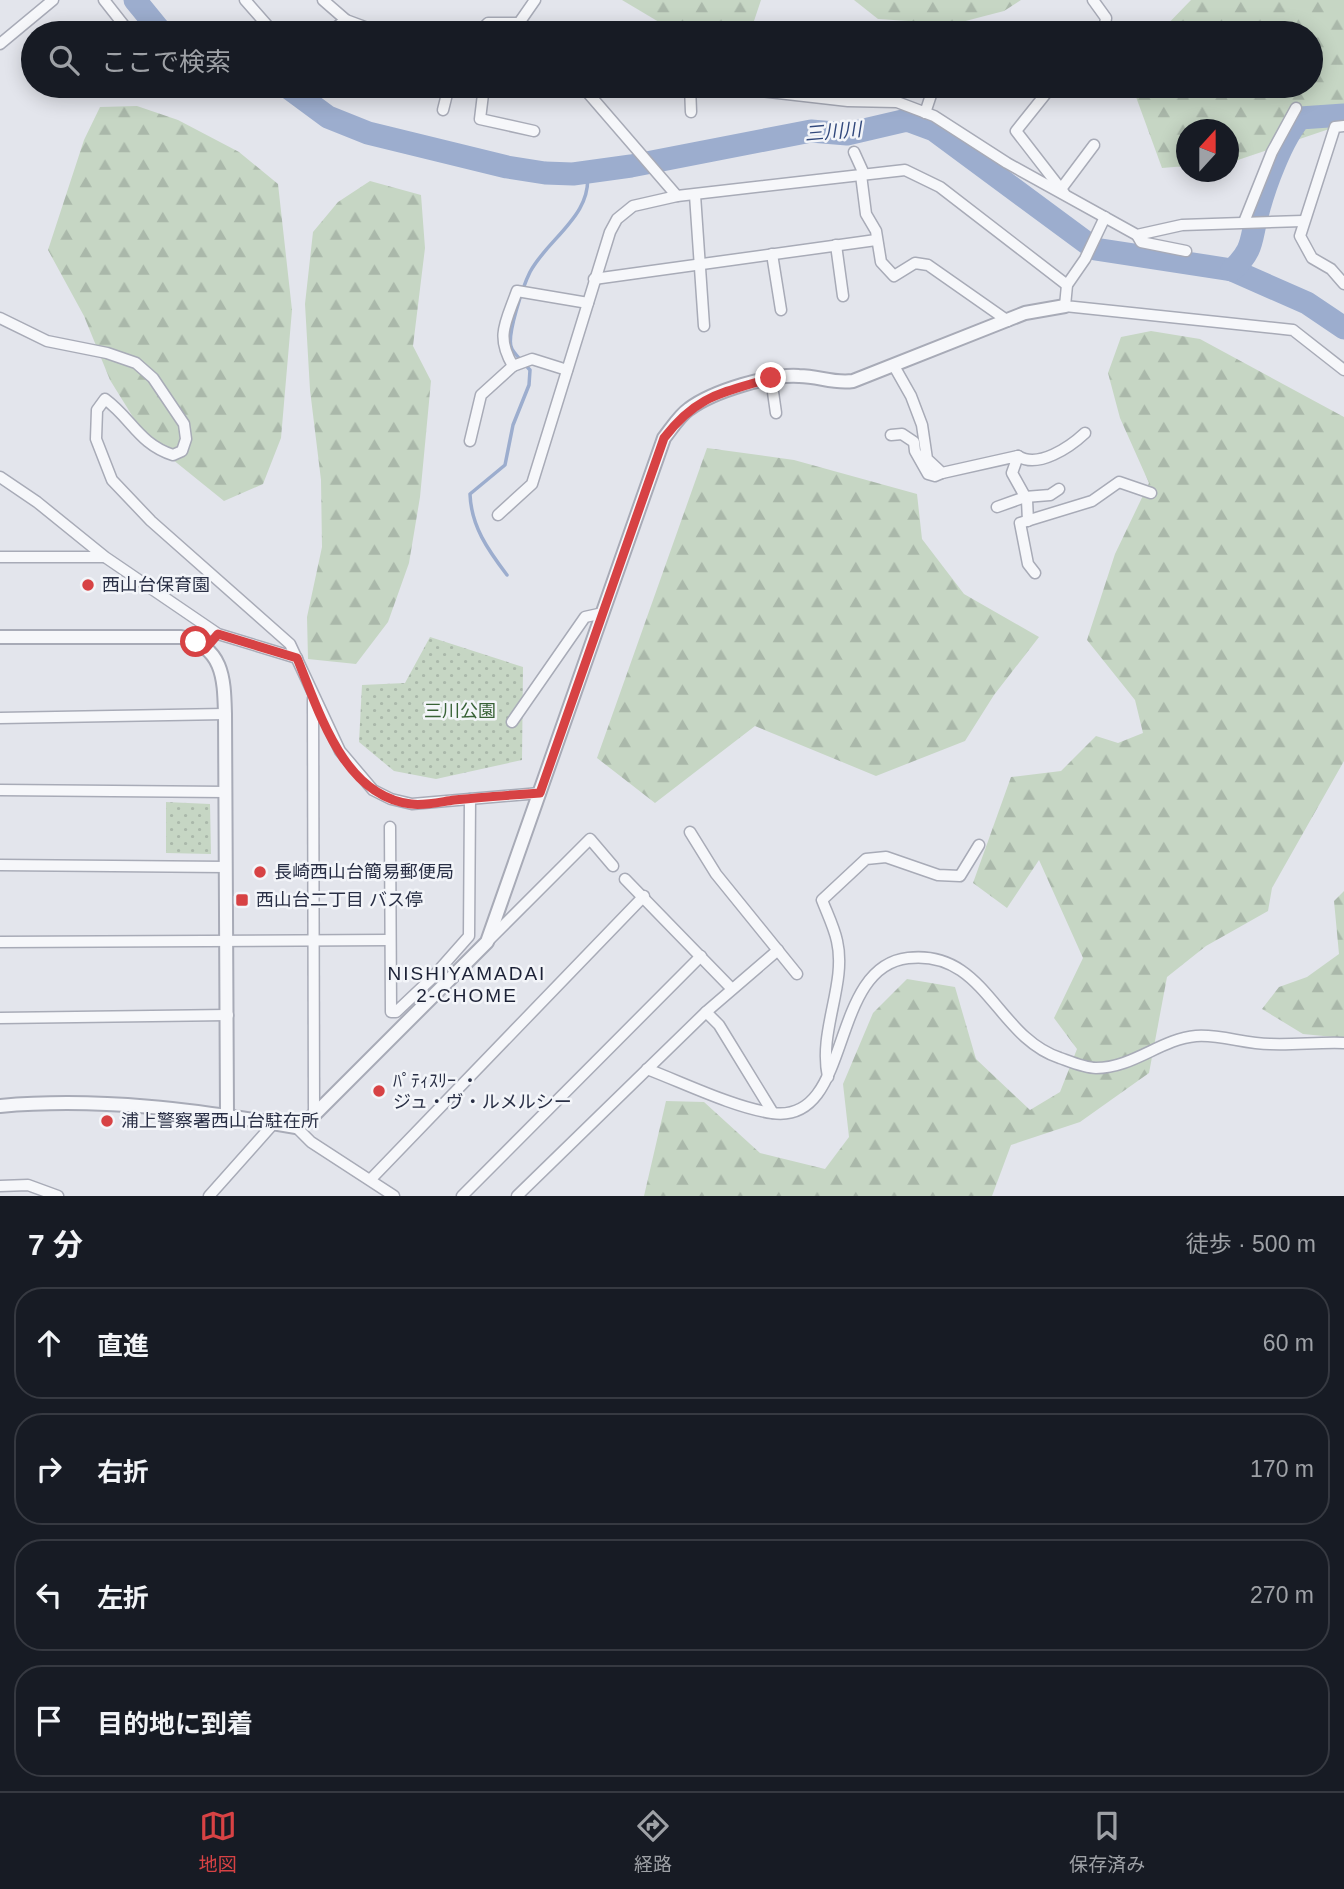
<!DOCTYPE html>
<html lang="ja">
<head>
<meta charset="utf-8">
<style>
	body { margin:0; font-family:Helvetica,"Noto Sans JP",sans-serif; background:#20242c; color:#f1f3f6 }
	.compass { position:absolute; left:1176px; top:119px; width:63px; height:63px; border-radius:50%; background:#171b24; box-shadow:0 4px 18px #0003; rotate:21deg }
	.stop { position:absolute; width:21px; height:21px; margin:-16px; border:5px solid #d74244; border-radius:50%; background:#fff }
	.stop.end { background:#d74244; border-color:#fff; box-shadow:0 2px 7px #0008 }
	.list { margin:0; padding:0; list-style:none }
	h2 { display:flex; justify-content:space-between; align-items:center; height:91px; margin:0; padding:0 28px; font-size:30px }
	h2 small { font-size:23px; font-weight:400; color:#9ea1a6 }
	.list li { display:grid; grid-template-columns:46px 1fr auto; gap:21px; align-items:center; box-sizing:border-box; height:112px; margin:0 14px 14px; padding:0 14px; border:2px solid #363941; border-radius:28px }
	.list b { display:block; font-size:26px; white-space:nowrap }
	.list em { font-size:23px; font-style:normal; color:#9ea1a6 }
	.icon { flex:none; width:38px; height:38px; fill:none; stroke:currentColor; stroke-width:2; stroke-linecap:round; stroke-linejoin:round }
	.map { position:relative; flex:none; width:1344px; height:1196px; overflow:hidden }
	.search { position:absolute; background:#171b24; box-shadow:0 4px 18px #0003; left:21px; right:21px; top:21px; height:77px; display:flex; align-items:center; gap:18px; box-sizing:border-box; padding:0 24px; border-radius:38px; color:#9ea1a6; font-size:26px }
	.sheet { height:595px; background:#171b24 }
	nav { display:flex; justify-content:space-around; align-items:center; box-sizing:border-box; height:98px; border-top:2px solid #363941; background:#171b24; font-size:19px; color:#9ea1a6 }
	nav a { display:grid; justify-items:center; gap:4px }
	nav .on { color:#d74244 }
	.map>svg:first-child { display:block }
	.forest { fill:url(#forest-firs) }
	.park { fill:url(#park-dots) }
	.lines { fill:none; stroke-linecap:round; stroke-linejoin:round }
	.stream { stroke:#9cadce; stroke-width:3.5 }
	.river { stroke:#9cadce; stroke-width:23 }
	.minor-casing { stroke:#a8abb7; stroke-width:13 }
	.tertiary-casing { stroke:#a8abb7; stroke-width:16 }
	.minor { stroke:#f6f7fa; stroke-width:10 }
	.tertiary { stroke:#f6f7fa; stroke-width:12 }
	.route { stroke:#d74244; stroke-width:9 }
	.poi-dot { fill:#d74244; stroke:#f3f5f9; stroke-width:2.5 }
	.labels { text-anchor:middle; stroke-width:5; stroke-linejoin:round; paint-order:stroke }
	.poi-label { font-size:18px; fill:#2a3046; stroke:#f3f5f9; text-anchor:start }
	.park-label { font-size:18px; fill:#386236; stroke:#f3f5f9 }
	.water-label { font-size:19px; font-style:italic; fill:#31487c; stroke:#f3f5f9 }
	.neighbourhood-label { font-size:19px; letter-spacing:2px; fill:#1c2136; stroke:#f3f5f9 }
</style>
</head>
<body>
<div class="map">
<svg width="1344" height="1196" viewBox="0 0 1344 1196">
	<defs>
		<pattern id="forest-firs" width="22" height="20" patternUnits="userSpaceOnUse" patternTransform="scale(1.75)"><rect width="22" height="20" fill="#c6d6c4"/><path d="M5 1l3.5 6h-7zM16 11l3.5 6h-7z" fill="#aab8aa"/></pattern>
		<pattern id="park-dots" width="8" height="8" patternUnits="userSpaceOnUse" patternTransform="scale(1.75)"><rect width="8" height="8" fill="#c6d6c4"/><path d="M2 2h.1M6 6h.1" fill="none" stroke="#aab8aa" stroke-width="1.8" stroke-linecap="round"/></pattern>
	</defs>
	<rect width="100%" height="100%" fill="#e3e5ec"/>
	<g class="forest">
		<path d="M622 0H761L750 33H703L669 28Z"/>
		<path d="M854 0H1021L1004 11 954 24 878 19Z"/>
		<path d="M1191 0H1344V124L1229 163 1228 130H1186V166L1162 168 1132 86H1311V33H1159Z"/>
		<path d="M137 106 178 120 239 152 278 184 292 310 281 438 263 484 224 501 146 438 110 380 84 316 48 250 84 140 100 107Z"/>
		<path d="M370 181 421 195 425 248 413 346 431 381 420 497 409 563 388 622 356 664 308 659 307 617 322 547 321 480 310 390 305 304 313 232 338 202Z"/>
		<path d="M1151 331 1200 339 1344 417V761L1272 888 1268 911 1206 946 1167 977 1149 1073 1080 1122 1011 1145 992 1196H644L666 1101 704 1102 760 1153 825 1169 849 1137 843 1084 873 1013 907 979 955 987 976 1059 1030 1110 1060 1092 1077 1049 1054 1018 1083 958 1039 860 1007 908 973 883 1011 777 1061 771 1096 736 1118 743 1143 733 1135 700 1087 640 1115 554 1149 483 1120 418 1108 373 1121 337Z"/>
		<path d="M707 448 794 460 917 494 922 539 964 594 1039 637 994 695 965 741 876 776 755 726 655 803 597 758Z"/>
		<path d="M1344 891V1038L1303 1034 1262 1009 1279 987 1307 977 1339 954 1334 901Z"/>
	</g>
	<g class="park">
		<path d="M430 637 523 667 522 760 436 779 394 771 359 742 362 685 405 683Z"/>
		<path d="M166 802 210 804 211 854 166 853Z"/>
	</g>
	<g class="lines">
		<path class="stream" d="M507 575C488 550 471 526 470 494L505 465 513 425 529 385 530 370C524 363 516 356 512 349 505 338 524 284 530 272 548 238 594 215 587 171"/>
		<g class="river">
			<path d="M135 0 162 33"/>
			<path d="M286 86 328 117 368 133 507 167 545 173 573 174 631 166 811 131 847 134 907 120 934 130 1095 249 1232 270 1307 303 1344 328"/>
			<path d="M1232 270C1255 249 1250 239 1258 212 1265 185 1282 139 1300 118L1344 115"/>
		</g>
		<g class="minor-casing">
			<g id="minor">
				<path d="M104 0 130 33"/>
				<path d="M245 0 274 33"/>
				<path d="M323 0 346 20 381 33"/>
				<path d="M1093 0 1106 18 1105 25 1096 33"/>
				<path d="M519 23 535 0"/>
				<path d="M328 33 346 20"/>
				<path d="M478 33 488 23H519L534 33"/>
				<path d="M0 44 53 0"/>
				<path d="M484 86 480 119 534 131"/>
				<path d="M582 86 677 196"/>
				<path d="M690 86 691 112"/>
				<path d="M717 86 848 101 897 102 934 116 1007 163 1137 235 1182 225 1303 221"/>
				<path d="M1052 86 1016 131 1064 193"/>
				<path d="M387 91 389 86"/>
				<path d="M443 110 449 86"/>
				<path d="M925 113 934 86"/>
				<path d="M1344 126 1335 127 1300 236 1312 258 1331 269 1344 284"/>
				<path d="M854 152 864 174"/>
				<path d="M861 175 866 214 876 231 881 262 894 276 915 263 928 265 1008 321"/>
				<path d="M1061 189 1094 145"/>
				<path d="M695 195 704 326"/>
				<path d="M1105 217 1085 259 1067 285 1065 306 1293 330 1344 370"/>
				<path d="M1244 222 1272 152 1296 108"/>
				<path d="M1137 235 1141 242 1186 251"/>
				<path d="M836 245 843 296"/>
				<path d="M772 254 781 310"/>
				<path d="M594 279 876 240"/>
				<path d="M0 318 47 341 107 353 136 363 153 378 184 424 186 439 182 451 173 455C139 444 132 419 105 399L97 410 96 439 112 480 151 521 290 644 340 751 373 790 391 799 412 804 540 793"/>
				<path d="M894 366 911 396 922 425 927 459 942 473 1018 456 1012 473 1027 500 1028 521"/>
				<path d="M567 370 532 359 513 366C495 336 506 322 517 291L588 303"/>
				<path d="M771 378 776 413"/>
				<path d="M891 435 902 434 914 442 915 451 928 474 935 476 942 473"/>
				<path d="M470 441 481 395 513 366"/>
				<path d="M1018 456C1038 469 1070 447 1085 433"/>
				<path d="M0 477 37 502 105 557 218 634 297 658"/>
				<path d="M997 507 1025 497 1050 495 1059 489"/>
				<path d="M498 515 532 484 610 232 617 219 633 206 677 196 905 170 940 187 1067 285"/>
				<path d="M0 557H104"/>
				<path d="M1035 573 1028 564 1020 523 1092 501 1119 482 1151 493"/>
				<path d="M313 699 314 1115"/>
				<path d="M0 718 225 714"/>
				<path d="M512 722 585 617 603 613"/>
				<path d="M0 790 226 792"/>
				<path d="M390 827 391 1012H396L431 979 469 936 470 799"/>
				<path d="M690 832 716 874 797 974"/>
				<path d="M0 865 226 867"/>
				<path d="M625 879 732 989"/>
				<path d="M488 941 590 839 613 866"/>
				<path d="M0 942 389 940"/>
				<path d="M706 1012 719 1025 773 1113"/>
				<path d="M0 1018 228 1015"/>
				<path d="M647 1069C684 1083 735 1108 772 1113 854 1125 827 967 908 958 985 949 996 1037 1060 1058 1071 1062 1085 1068 1096 1068 1133 1068 1161 1039 1196 1036 1220 1034 1245 1044 1270 1044 1295 1045 1319 1042 1344 1043"/>
				<path d="M828 1077C818 1031 847 984 837 941 834 927 827 913 822 900L866 859 886 857 938 875 960 876 979 845"/>
				<path d="M296 1127 311 1142 394 1196"/>
				<path d="M371 1179 644 896"/>
				<path d="M0 1186 28 1185 58 1196"/>
				<path d="M209 1196 274 1123"/>
				<path d="M462 1196 701 956"/>
				<path d="M517 1196 706 1012 778 950"/>
			</g>
		</g>
		<g class="tertiary-casing">
			<g id="tertiary">
				<path d="M0 637H181C224 647 224 679 225 714L227 1114"/>
				<path d="M0 1106C100 1097 197 1110 296 1127L314 1115 487 942 664 438C672 428 679 416 689 409 713 391 770 374 799 376 819 376 833 384 853 381L1025 313 1065 306"/>
			</g>
		</g>
		<use href="#minor" class="minor"/>
		<use href="#tertiary" class="tertiary"/>
	</g>
	<g class="lines">
		<path class="route" d="M196 642 205 649 218 634 297 658C319 711 343 796 411 804 424 806 440 802 454 800 482 797 511 795 540 793L664 438C697 395 722 393 771 378"/>
	</g>
	<g class="poi-dot">
		<circle cx="88" cy="585" r="7"/>
		<circle cx="260" cy="872" r="7"/>
		<rect x="235" y="893" width="14" height="14" rx="3.5"/>
		<circle cx="379" cy="1091" r="7"/>
		<circle cx="107" cy="1121" r="7"/>
	</g>
	<g class="labels">
		<g class="poi-label">
			<text x="102" y="591">西山台保育園</text>
			<text x="274" y="878">長崎西山台簡易郵便局</text>
			<text x="256" y="906">西山台二丁目 バス停</text>
			<text x="393" y="1087">ﾊﾟﾃｨｽﾘｰ ・<tspan x="393" dy="21">ジュ・ヴ・ルメルシー</tspan></text>
			<text x="121" y="1127">浦上警察署西山台駐在所</text>
		</g>
		<g class="park-label">
			<text x="460" y="717">三川公園</text>
		</g>
		<g class="water-label">
			<text transform="translate(833 131) rotate(-5)" y="7">三川川</text>
		</g>
		<g class="neighbourhood-label">
			<text x="467" y="980">NISHIYAMADAI<tspan x="467" dy="22">2-CHOME</tspan></text>
		</g>
	</g>
</svg>
<svg class="compass" viewBox="-18 -18 36 36"><path d="M0-13l5 13h-10z" fill="#e53935"/><path d="M0 13l5-13h-10z" fill="#9ea1a6"/></svg>
<div class="stop" style="left:196px;top:642px"></div>
<div class="stop end" style="left:771px;top:378px"></div>
<div class="search"><svg class="icon" aria-label="search" viewBox="0 0 24 24"><circle cx="10" cy="10" r="6"/><path d="M15 15l6 6"/></svg>ここで検索</div>
</div>
<section class="sheet">
<h2>7 分<small>徒歩 · 500 m</small></h2>
<ul class="list">
<li><svg class="icon" aria-label="ahead" viewBox="0 0 24 24"><path d="M12 20V5M6 11l6-6 6 6"/></svg><div><b>直進</b></div><em>60 m</em></li>
<li><svg class="icon" aria-label="right" viewBox="0 0 24 24"><path d="M7 20v-9h11M14 6l5 5-5 5"/></svg><div><b>右折</b></div><em>170 m</em></li>
<li><svg class="icon" aria-label="left" viewBox="0 0 24 24"><path d="M17 20v-9H6M10 6l-5 5 5 5"/></svg><div><b>左折</b></div><em>270 m</em></li>
<li><svg class="icon" aria-label="arrive" viewBox="0 0 24 24"><path d="M6 21V4h12l-3 4 3 4H6"/></svg><div><b>目的地に到着</b></div></li>
</ul>
</section>
<nav>
<a class="on"><svg class="icon" aria-label="map" viewBox="0 0 24 24"><path d="M3 6l6-2 6 2 6-2v14l-6 2-6-2-6 2zM9 4v14M15 6v14"/></svg>地図</a>
<a><svg class="icon" aria-label="directions" viewBox="0 0 24 24"><path d="M12 3l9 9-9 9-9-9zM9 14v-3h6M13 9l2 2-2 2"/></svg>経路</a>
<a><svg class="icon" aria-label="saved" viewBox="0 0 24 24"><path d="M7 4h10v16l-5-4-5 4z"/></svg>保存済み</a>
</nav>
</body>
</html>
